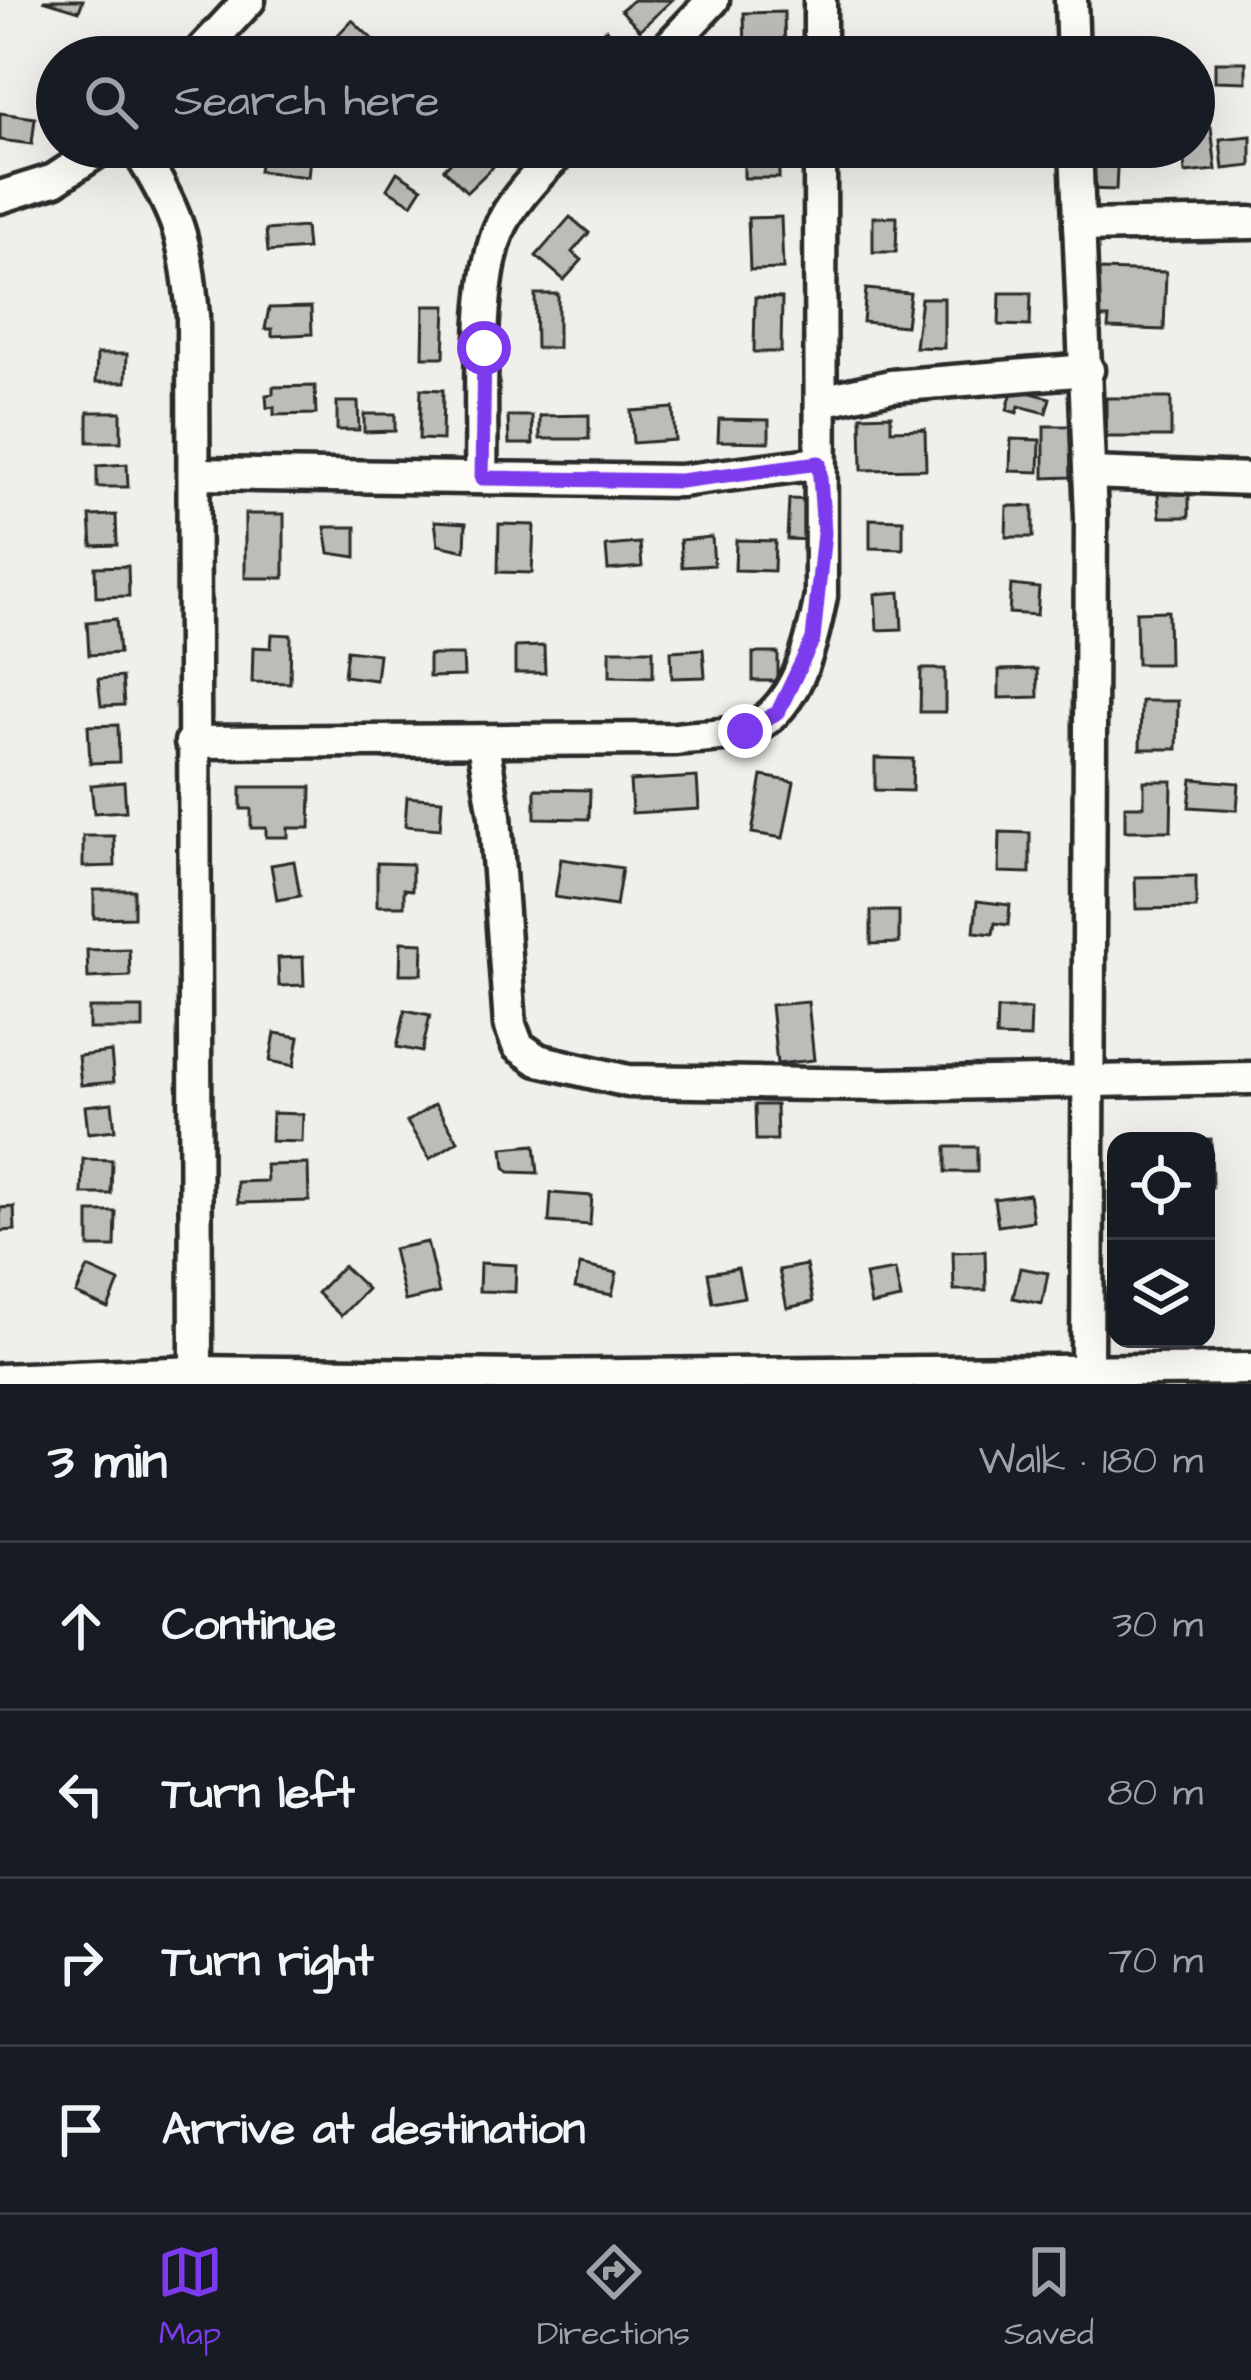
<!DOCTYPE html>
<html lang="en">
<head>
<meta charset="utf-8">
<style>
	body { margin:0; font-family:"Architects Daughter",sans-serif; background:#242831; color:#f1f3f6 }
	.controls { position:absolute; right:36px; bottom:36px; display:grid; overflow:hidden; border-radius:24px; box-shadow:0 12px 48px #0002 }
	.controls button { width:108px; height:108px; display:grid; place-items:center; padding:0; border:0; border-bottom:3px solid #363941; background:#171b24; color:#f1f3f6; font:60px sans-serif }
	.stop { position:absolute; width:36px; height:36px; margin:-27px; border:9px solid #7c3aed; border-radius:50%; background:#fff }
	.stop.end { background:#7c3aed; border-color:#fff; box-shadow:0 3px 12px #0008 }
	.list { margin:0; padding:0; list-style:none }
	h2 { display:flex; justify-content:space-between; align-items:center; height:156px; margin:0; padding:0 48px; font-size:51px }
	h2 small { font-size:39px; font-weight:400; color:#9ea1a6 }
	.list li { display:grid; grid-template-columns:78px 1fr auto; gap:36px; align-items:center; box-sizing:border-box; height:168px; padding:0 48px; border-top:3px solid #363941 }
	.list b { display:block; font-size:45px; white-space:nowrap }
	.list em { font-size:39px; font-style:normal; color:#9ea1a6 }
	.icon { flex:none; width:66px; height:66px; fill:none; stroke:currentColor; stroke-width:2; stroke-linecap:round; stroke-linejoin:round }
	.map { position:relative; flex:none; width:1251px; height:1384px; overflow:hidden }
	.search { position:absolute; background:#171b24; box-shadow:0 12px 48px #0002; left:36px; right:36px; top:36px; height:132px; display:flex; align-items:center; gap:30px; box-sizing:border-box; padding:0 42px; border-radius:66px; color:#9ea1a6; font-size:45px }
	.sheet { height:828px; background:#171b24 }
	nav { display:flex; justify-content:space-around; align-items:center; box-sizing:border-box; height:168px; border-top:3px solid #363941; background:#171b24; font-size:33px; color:#9ea1a6 }
	nav a { display:grid; justify-items:center; gap:6px }
	nav .on { color:#7c3aed }
	.map>svg:first-child { display:block }
	.building { fill:#bdbcb8; stroke:#2b2b2b; stroke-width:3 }
	.lines { fill:none; stroke-linecap:round; stroke-linejoin:round }
	.minor-casing { stroke:#2b2b2b; stroke-width:39 }
	.minor { stroke:#fdfcf7; stroke-width:30 }
	.route { stroke:#7c3aed; stroke-width:15 }
</style>
</head>
<body>
<div class="map">
<svg width="1251" height="1384" viewBox="0 0 1251 1384">
	<rect width="100%" height="100%" fill="#f0efeb"/>
	<filter id="ink" filterUnits="userSpaceOnUse"><feTurbulence type="fractalNoise" baseFrequency=".00833" numOctaves="2"/><feDisplacementMap in="SourceGraphic" scale="24" xChannelSelector="R" yChannelSelector="G"/><feConvolveMatrix kernelMatrix="1 2 1 2 8 2 1 2 1" color-interpolation-filters="sRGB"/></filter>
	<g filter="url(#ink)">
		<g class="building">
			<path d="M43 0H83L79 11Z"/>
			<path d="M633 0H672L640 30 621 10Z"/>
			<path d="M784 12 785 57H733L732 51H745L744 13Z"/>
			<path d="M352 20 386 52 382 57H355L335 38Z"/>
			<path d="M606 29 621 46 608 57H573Z"/>
			<path d="M1136 36 1139 57H1113L1111 39Z"/>
			<path d="M945 45V57H908V46Z"/>
			<path d="M1215 62H1246V82L1215 81Z"/>
			<path d="M0 113 35 118 32 144 0 140Z"/>
			<path d="M1211 127 1216 170 1185 173 1183 147H1194V129Z"/>
			<path d="M1251 136V166L1223 169 1220 139Z"/>
			<path d="M262 147 311 150 308 177 259 171Z"/>
			<path d="M466 147H493L503 157 467 192 444 169Z"/>
			<path d="M779 147V178H744V148L737 147Z"/>
			<path d="M1090 147H1118L1116 190 1089 189Z"/>
			<path d="M397 172 422 188 412 204 387 189Z"/>
			<path d="M570 217 589 233 572 252 582 260 564 280 536 256Z"/>
			<path d="M781 217 783 269 750 270 748 218Z"/>
			<path d="M873 217H897L896 252H873Z"/>
			<path d="M305 227 307 249 268 252 266 230Z"/>
			<path d="M1098 270 1166 272 1164 330 1108 328 1109 318H1096Z"/>
			<path d="M866 289 910 293 906 326 863 322Z"/>
			<path d="M1000 293H1031L1030 326 999 325Z"/>
			<path d="M535 294H558V348H536Z"/>
			<path d="M755 297 782 298 781 352H754Z"/>
			<path d="M921 298H944V348L915 347Z"/>
			<path d="M424 306H446L444 357H423Z"/>
			<path d="M311 307 312 334 272 336V329H265L269 308Z"/>
			<path d="M97 354H127L126 382H96Z"/>
			<path d="M315 386 316 414 274 415V407L267 408 266 395 273 394V387Z"/>
			<path d="M1013 388 1050 398 1046 413 1019 406 1017 413 1007 410Z"/>
			<path d="M421 389 443 390 442 440 419 439Z"/>
			<rect x="1106" y="398" width="65" height="39"/>
			<path d="M337 402H358L359 430H337Z"/>
			<path d="M673 408 675 440 633 443 631 411Z"/>
			<rect x="88" y="412" width="33" height="30"/>
			<path d="M364 414H395V431L364 432Z"/>
			<path d="M589 415V439H540V416Z"/>
			<path d="M891 415V430L925 429 926 469 862 470 861 416Z"/>
			<path d="M508 416H532L533 444H509Z"/>
			<path d="M719 419 769 420V442L718 441Z"/>
			<path d="M1044 426H1070L1071 477 1044 478Z"/>
			<path d="M1011 439 1040 440 1039 472 1010 471Z"/>
			<path d="M127 464 128 487H97V466Z"/>
			<path d="M1189 483V517H1160L1157 484Z"/>
			<path d="M789 499 814 500 813 540 787 539Z"/>
			<path d="M1007 506H1033V537H1006Z"/>
			<rect x="245" y="514" width="39" height="64"/>
			<path d="M116 515 117 545 92 546 90 516Z"/>
			<path d="M870 519 903 520V549L870 548Z"/>
			<path d="M435 521 466 523 465 551 438 545Z"/>
			<path d="M499 524 534 525 532 573 498 572Z"/>
			<path d="M325 527H356V557L329 553Z"/>
			<path d="M712 537 714 565 682 567 680 540Z"/>
			<path d="M736 540 775 541 774 571 735 570Z"/>
			<path d="M640 543 642 567 608 570 606 546Z"/>
			<path d="M128 566 129 596 96 597 95 567Z"/>
			<path d="M1011 585 1039 588 1037 615 1009 613Z"/>
			<path d="M900 592 902 629 877 630 875 594Z"/>
			<path d="M1168 611 1169 664H1137L1136 612Z"/>
			<path d="M116 619 119 653 89 655 87 622Z"/>
			<path d="M272 634 291 635 290 683 252 682 253 647 271 648Z"/>
			<path d="M544 646 545 673H515V647Z"/>
			<path d="M703 649 705 677 672 678 671 651Z"/>
			<path d="M347 650 379 654 376 680 344 676Z"/>
			<path d="M610 650H653V677L610 676Z"/>
			<rect x="753" y="653" width="25" height="28"/>
			<path d="M429 655H463L464 676 429 677Z"/>
			<path d="M921 669H945V712H920Z"/>
			<path d="M1037 669 1038 697 999 698V670Z"/>
			<path d="M122 677 124 705 101 706 98 679Z"/>
			<path d="M1141 701H1178L1177 749H1140Z"/>
			<path d="M118 725 119 762 90 763 88 726Z"/>
			<path d="M875 758 913 759 912 791 875 790Z"/>
			<path d="M762 776 794 782 783 838 752 833Z"/>
			<path d="M697 777 699 809 632 813 630 781Z"/>
			<path d="M1192 779 1239 783 1237 810 1189 807Z"/>
			<path d="M1144 781H1172L1171 831H1125V806H1144Z"/>
			<path d="M124 782 126 811 94 813 91 785Z"/>
			<path d="M241 787H311L310 828H288V837H266V828H251V809H241Z"/>
			<path d="M535 789 590 790 589 819 535 818Z"/>
			<path d="M407 797 442 800 440 829 405 826Z"/>
			<path d="M1000 832 1030 833V873L999 872Z"/>
			<path d="M83 836H114L115 866 83 867Z"/>
			<path d="M561 859 622 868 616 906 555 897Z"/>
			<path d="M294 861 300 896 277 900 271 865Z"/>
			<path d="M377 863 412 864V890L404 889V906H377Z"/>
			<path d="M1196 876V908L1136 909 1135 877Z"/>
			<path d="M94 890H134V917L94 918Z"/>
			<path d="M977 901 1010 905 1008 925 995 923 993 934 974 932Z"/>
			<path d="M871 911H899V943L871 944Z"/>
			<path d="M401 942 423 943 422 974H400Z"/>
			<path d="M129 949 130 976 88 978 87 950Z"/>
			<path d="M303 957 304 985 279 986 278 958Z"/>
			<path d="M808 1002 814 1060 777 1064 771 1005Z"/>
			<rect x="89" y="1008" width="54" height="21"/>
			<path d="M997 1009H1031L1030 1038 996 1037Z"/>
			<path d="M405 1010 430 1015 422 1052 397 1047Z"/>
			<path d="M275 1033 299 1037 294 1066 270 1061Z"/>
			<path d="M111 1052 114 1082 81 1085 78 1056Z"/>
			<path d="M112 1103 115 1130 88 1133 85 1106Z"/>
			<path d="M435 1104 458 1141 430 1159 407 1122Z"/>
			<path d="M755 1105H776L777 1140H756Z"/>
			<path d="M272 1113 303 1114 302 1142 271 1141Z"/>
			<path d="M1211 1139 1212 1187H1206V1141L1183 1140Z"/>
			<path d="M535 1145 538 1173 510 1172 505 1167 503 1148Z"/>
			<rect x="946" y="1147" width="31" height="25"/>
			<path d="M83 1159 112 1160 111 1194H82Z"/>
			<path d="M308 1164 309 1201 238 1203 237 1182 267 1181 266 1165Z"/>
			<path d="M551 1193 592 1196 590 1225 549 1222Z"/>
			<path d="M1029 1194 1033 1221 998 1226 994 1199Z"/>
			<path d="M14 1207 15 1230 0 1231V1208Z"/>
			<path d="M89 1212H116L115 1247H89Z"/>
			<path d="M427 1242 439 1293 405 1301 393 1249Z"/>
			<path d="M985 1251 986 1290H954L953 1252Z"/>
			<path d="M480 1263 516 1265 515 1292 479 1291Z"/>
			<path d="M580 1265 617 1273 612 1295 575 1288Z"/>
			<path d="M806 1265 813 1302 787 1308 779 1270Z"/>
			<path d="M343 1266 367 1289 341 1316 317 1293Z"/>
			<path d="M88 1268 119 1282 108 1308 76 1294Z"/>
			<path d="M738 1268 744 1297 713 1303 708 1273Z"/>
			<path d="M1020 1268 1048 1273 1042 1304 1013 1298Z"/>
			<path d="M895 1270 901 1299 871 1305 865 1275Z"/>
		</g>
		<g class="lines">
			<g class="minor-casing">
				<g id="minor">
					<path d="M820 0V57"/>
					<path d="M1071 0 1073 57"/>
					<path d="M196 57 249 0"/>
					<path d="M659 57 713 0"/>
					<path d="M136 147C178 213 186 238 193 316L196 1372"/>
					<path d="M1076 147 1091 517 1087 1371"/>
					<path d="M0 197 54 180 104 147"/>
					<path d="M1079 226 1251 223"/>
					<path d="M821 401 891 386 1088 370"/>
					<path d="M1090 473 1251 479"/>
					<path d="M196 474 680 481 819 463"/>
					<path d="M481 478C483 409 475 298 497 235 509 202 541 170 566 147"/>
					<path d="M191 742 676 739C697 736 723 737 743 731 796 716 812 643 821 596L820 147"/>
					<path d="M483 743 495 816 510 1025 518 1046 538 1060 628 1081 883 1085 1251 1078"/>
					<path d="M0 1380 196 1372 525 1376 1251 1369"/>
				</g>
			</g>
			<use href="#minor" class="minor"/>
		</g>
	</g>
	<g class="lines" filter="url(#ink)">
		<path class="route" d="M484 348 482 478 680 481 819 463 824 533 813 639 778 712 745 731"/>
	</g>
</svg>
<div class="controls">
<button><svg class="icon" aria-label="locate" viewBox="0 0 24 24"><circle cx="12" cy="12" r="6"/><path d="M12 2v4M12 18v4M2 12h4M18 12h4"/></svg></button>
<button><svg class="icon" aria-label="layers" viewBox="0 0 24 24"><path d="M12 4l9 5-9 5-9-5zM3 14l9 5 9-5"/></svg></button>
</div>
<div class="stop" style="left:484px;top:348px"></div>
<div class="stop end" style="left:745px;top:731px"></div>
<div class="search"><svg class="icon" aria-label="search" viewBox="0 0 24 24"><circle cx="10" cy="10" r="6"/><path d="M15 15l6 6"/></svg>Search here</div>
</div>
<section class="sheet">
<h2>3 min<small>Walk · 180 m</small></h2>
<ul class="list">
<li><svg class="icon" aria-label="ahead" viewBox="0 0 24 24"><path d="M12 20V5M6 11l6-6 6 6"/></svg><div><b>Continue</b></div><em>30 m</em></li>
<li><svg class="icon" aria-label="left" viewBox="0 0 24 24"><path d="M17 20v-9H6M10 6l-5 5 5 5"/></svg><div><b>Turn left</b></div><em>80 m</em></li>
<li><svg class="icon" aria-label="right" viewBox="0 0 24 24"><path d="M7 20v-9h11M14 6l5 5-5 5"/></svg><div><b>Turn right</b></div><em>70 m</em></li>
<li><svg class="icon" aria-label="arrive" viewBox="0 0 24 24"><path d="M6 21V4h12l-3 4 3 4H6"/></svg><div><b>Arrive at destination</b></div></li>
</ul>
</section>
<nav>
<a class="on"><svg class="icon" aria-label="map" viewBox="0 0 24 24"><path d="M3 6l6-2 6 2 6-2v14l-6 2-6-2-6 2zM9 4v14M15 6v14"/></svg>Map</a>
<a><svg class="icon" aria-label="directions" viewBox="0 0 24 24"><path d="M12 3l9 9-9 9-9-9zM9 14v-3h6M13 9l2 2-2 2"/></svg>Directions</a>
<a><svg class="icon" aria-label="saved" viewBox="0 0 24 24"><path d="M7 4h10v16l-5-4-5 4z"/></svg>Saved</a>
</nav>
</body>
</html>
